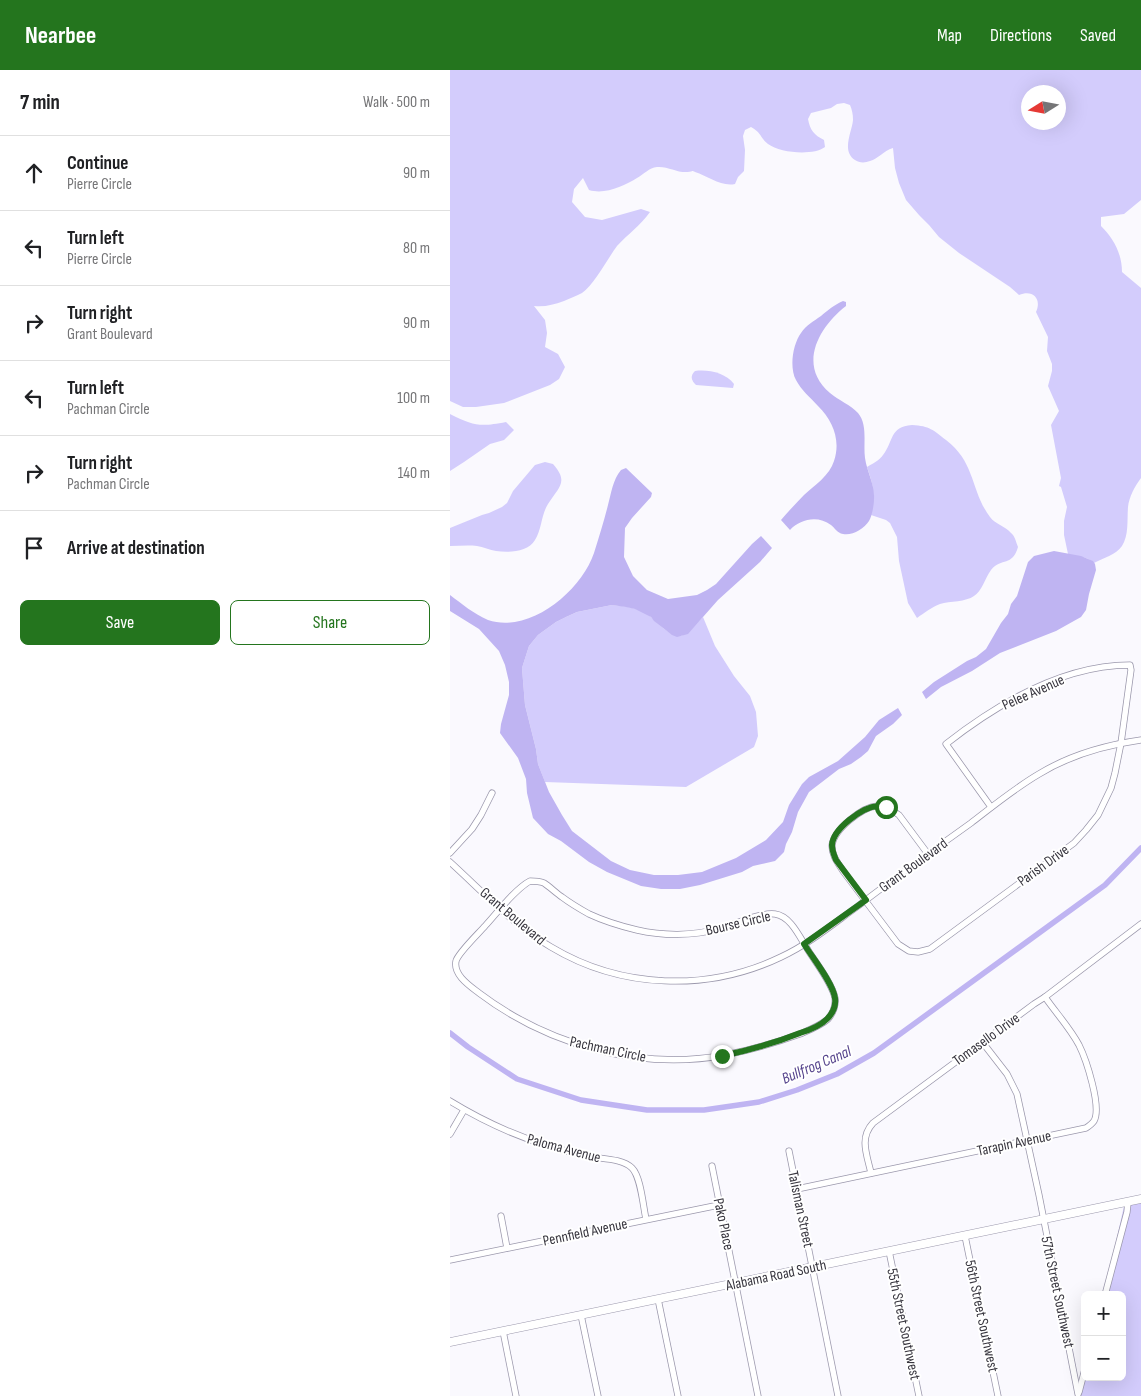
<!DOCTYPE html>
<html lang="en">
<head>
<meta charset="utf-8">
<style>
	body { margin:0; font-family:"Sofia Sans Condensed",sans-serif; background:#f6f6f6; color:#202124 }
	.controls { position:absolute; right:15px; bottom:15px; display:grid; overflow:hidden; border-radius:8px; box-shadow:0 5px 20px #0002 }
	.controls button { width:45px; height:45px; display:grid; place-items:center; padding:0; border:0; border-bottom:1px solid #e0e0e0; background:#fff; color:#202124; font:25px sans-serif }
	.compass { position:absolute; left:571px; top:15px; width:45px; height:45px; border-radius:50%; background:#fff; box-shadow:0 5px 20px #0002; rotate:259deg }
	.stop { position:absolute; width:15px; height:15px; margin:-11px; border:4px solid #24751e; border-radius:50%; background:#fff }
	.stop.end { background:#24751e; border-color:#fff; box-shadow:0 1px 5px #0008 }
	.list { margin:0; padding:0; list-style:none }
	h2 { display:flex; justify-content:space-between; align-items:center; height:65px; margin:0; padding:0 20px; font-size:21px }
	h2 small { font-size:16px; font-weight:400; color:#757577 }
	.list li { display:grid; grid-template-columns:32px 1fr auto; gap:15px; align-items:center; box-sizing:border-box; height:75px; padding:0 20px; border-top:1px solid #e0e0e0 }
	.list b { display:block; font-size:19px; white-space:nowrap }
	.list p { margin:0; font-size:16px; white-space:nowrap; color:#757577 }
	.list em { font-size:16px; font-style:normal; color:#757577 }
	.actions { display:flex; gap:10px; padding:15px 20px }
	.actions a { flex:1; padding:11px 0; border:1px solid #24751e; border-radius:8px; text-align:center; font-size:18px; color:#24751e }
	.actions .main { background:#24751e; color:#fff }
	.icon { flex:none; width:28px; height:28px; fill:none; stroke:currentColor; stroke-width:2; stroke-linecap:round; stroke-linejoin:round }
	.map { position:relative; flex:none; width:691px; height:1326px; overflow:hidden }
	header { display:flex; align-items:center; gap:30px; box-sizing:border-box; height:70px; padding:0 25px; background:#24751e; color:#fff }
	header strong { font-size:24px }
	nav { display:flex; gap:28px; margin-inline-start:auto; font-size:18px }
	main { display:flex }
	aside { flex:1; background:#fff }
	.map>svg:first-child { display:block }
	.green { fill:#d3ccfc; fill-rule:evenodd }
	.water { fill:#bfb4f2 }
	.lines { fill:none; stroke-linecap:round; stroke-linejoin:round }
	.canal { stroke:#bfb4f2; stroke-width:5.5 }
	.minor-casing { stroke:#9b98ac; stroke-width:7 }
	.tertiary-casing { stroke:#9b98ac; stroke-width:9 }
	.minor { stroke:#fff; stroke-width:5.5 }
	.tertiary { stroke:#fff; stroke-width:8 }
	.route { stroke:#24751e; stroke-width:6 }
	.labels { text-anchor:middle; stroke-width:4; stroke-linejoin:round; paint-order:stroke }
	.street-label { font-size:15px; fill:#37353e; stroke:#fff }
	.water-label { font-size:16px; font-style:italic; fill:#55438c; stroke:#fff }
</style>
</head>
<body>
<header>
<strong>Nearbee</strong>
<nav><a>Map</a><a>Directions</a><a>Saved</a></nav>
</header>
<main>
<aside>
<h2>7 min<small>Walk · 500 m</small></h2>
<ul class="list">
<li><svg class="icon" aria-label="ahead" viewBox="0 0 24 24"><path d="M12 20V5M6 11l6-6 6 6"/></svg><div><b>Continue</b><p>Pierre Circle</p></div><em>90 m</em></li>
<li><svg class="icon" aria-label="left" viewBox="0 0 24 24"><path d="M17 20v-9H6M10 6l-5 5 5 5"/></svg><div><b>Turn left</b><p>Pierre Circle</p></div><em>80 m</em></li>
<li><svg class="icon" aria-label="right" viewBox="0 0 24 24"><path d="M7 20v-9h11M14 6l5 5-5 5"/></svg><div><b>Turn right</b><p>Grant Boulevard</p></div><em>90 m</em></li>
<li><svg class="icon" aria-label="left" viewBox="0 0 24 24"><path d="M17 20v-9H6M10 6l-5 5 5 5"/></svg><div><b>Turn left</b><p>Pachman Circle</p></div><em>100 m</em></li>
<li><svg class="icon" aria-label="right" viewBox="0 0 24 24"><path d="M7 20v-9h11M14 6l5 5-5 5"/></svg><div><b>Turn right</b><p>Pachman Circle</p></div><em>140 m</em></li>
<li><svg class="icon" aria-label="arrive" viewBox="0 0 24 24"><path d="M6 21V4h12l-3 4 3 4H6"/></svg><div><b>Arrive at destination</b></div></li>
</ul>
<div class="actions"><a class="main">Save</a><a>Share</a></div>
</aside>
<div class="map">
<svg width="691" height="1326" viewBox="0 0 691 1326">
	<rect width="100%" height="100%" fill="#faf9fe"/>
	<g class="green">
		<path d="M0 0H691V130L674 144 651 147V156C663 168 672 183 672 202L691 218V408C685 416 679 427 678 437 677 450 679 465 672 476 666 485 653 488 644 493 637 486 627 487 618 484L614 465V451L617 437 611 417 609 416 611 408 601 355 609 341 598 316 602 301V294L597 281 598 267 586 242C592 229 583 219 569 225L560 217 509 183 489 167 479 155 469 145 456 130 449 113 445 98 443 78C433 81 428 89 420 91 415 93 409 93 405 90 391 81 402 62 403 50 403 44 402 40 400 35L394 33 387 34 381 38 361 43 358 49C360 60 364 65 374 70L375 77C363 86 330 83 318 74 310 68 312 63 301 57L295 60 293 66 295 80 294 101 288 107 285 114C271 117 258 106 245 102 241 100 243 102 238 102 227 103 218 96 207 97 199 98 194 104 187 108 174 116 155 125 139 120L133 108 124 119 122 132 135 147 152 150 191 139 200 142C190 156 178 164 167 176 158 188 144 215 132 223 127 226 120 228 114 231 103 235 95 237 84 236L95 250 97 263 95 277 108 284 115 297 109 309 100 315 54 333 26 337H13L0 331ZM578 22H608V52H578Z"/>
		<path d="M245 301C258 299 276 303 284 314L283 318 246 315C241 310 240 306 245 301Z"/>
		<path d="M0 344C24 356 30 357 56 352L64 360 54 370 40 374 14 392 0 401Z"/>
		<path d="M462 355C480 356 483 360 496 370 526 393 520 420 540 447 545 454 555 456 561 463 565 466 566 472 568 477 562 497 552 487 541 500 535 508 532 521 524 526 516 532 500 531 490 534 482 537 474 543 467 548L458 533 449 491 447 467 440 453 436 450 421 445C425 424 424 417 417 397 422 394 430 390 433 385 444 371 439 357 462 355Z"/>
		<path d="M95 392 103 394C119 412 109 417 98 434 91 445 92 459 85 470 78 482 59 483 46 481 40 480 33 477 27 476 18 475 9 476 0 476V458L32 445 39 443 52 437 57 433 63 421 85 395Z"/>
		<path d="M162 535C175 536 190 538 200 546 202 548 204 550 206 552 230 573 233 569 253 547L265 576 284 606 300 626 306 642 308 666 304 677 236 717 95 712 88 694 86 679 75 635 72 598 79 576 88 565 106 552 116 547 127 542Z"/>
		<path d="M691 1132V1326H631L635 1307H672V1225H654L674 1136Z"/>
	</g>
	<g class="water">
		<path d="M393 231 396 232V236C369 257 347 295 380 323 388 330 401 335 408 343 418 355 413 373 415 388 417 402 425 415 424 429 424 435 422 446 419 451 414 459 402 466 393 464 387 463 385 458 381 455 368 445 350 449 340 460L331 450C338 442 346 433 354 425 364 416 380 405 384 391 391 370 383 351 368 336 360 327 351 320 346 310 339 297 343 274 351 263 356 255 364 251 371 246 378 240 384 235 393 231Z"/>
		<path d="M176 398 202 423 201 427 182 448 175 458 174 487 183 506 197 520 218 529 247 525 257 520 266 514 302 474 311 466 322 478 310 492 268 530 238 564 227 567 222 565 204 551 201 547 185 539 176 537 162 535 127 542 116 547 106 552 88 565 79 576 72 598 75 635 86 679 88 694 99 722 112 745 122 761 161 791 180 800 204 805H228L252 802 286 788 316 770 333 752 339 735 352 714 359 707 388 691 415 667 429 650 448 638 452 645 443 654 426 666 418 681 411 687 401 694 389 699 359 722 348 742 342 762 336 774 334 782 325 791 303 796 292 802 250 815 230 819H211L191 816 157 802 139 792 111 771 98 764 83 748 77 723 76 709 68 688 50 663 51 654 59 625V612L55 595 49 581 29 559 0 541V525C12 534 24 544 38 550 80 564 131 521 144 483 149 467 154 451 158 435 161 424 163 409 171 400Z"/>
		<path d="M604 481 631 486 643 491 645 494 646 500 639 524 636 540 631 547 606 561 550 583 522 601 491 617 476 629 472 622 484 612 517 591 526 587 536 579 551 553 558 544 561 534 567 526 578 492 584 486Z"/>
	</g>
	<g class="lines">
		<path class="canal" d="M0 963 18 977 67 1009 131 1030 197 1040H254L309 1032 347 1020 387 1004 424 983 655 815 691 778"/>
		<g class="minor-casing">
			<g id="minor">
				<path d="M0 783 22 759 31 745 42 723"/>
				<path d="M478 784 449 745C442 740 436 736 427 736 412 737 383 760 382 776 382 786 388 793 393 801L448 874 459 881 468 882 480 879 624 773 636 760 648 745 661 718 665 703 671 673 681 600 680 595C613 595 547 634 496 674L541 737"/>
				<path d="M0 792C32 821 63 855 101 877 171 919 258 922 331 887 359 874 383 854 408 836 445 808 483 780 521 753 543 736 565 718 589 704 620 685 656 675 691 670"/>
				<path d="M80 811C85 811 89 811 94 813 100 817 106 823 112 827 120 833 130 839 139 844 154 851 170 856 187 860 213 866 243 866 268 859 284 855 310 842 325 844 341 846 350 868 358 880 366 893 382 913 385 928 386 936 383 943 378 949 370 956 359 960 350 964 325 973 301 980 275 985 190 1001 98 975 29 923 20 916 3 905 6 891 8 883 29 863 35 856 47 843 65 819 80 811Z"/>
				<path d="M533 973 557 1004 567 1024 589 1125 628 1324"/>
				<path d="M0 1031C44 1058 91 1077 142 1087 154 1089 173 1089 182 1098 191 1107 193 1136 196 1149"/>
				<path d="M0 1064 14 1040"/>
				<path d="M339 1081 388 1326"/>
				<path d="M262 1096 308 1326"/>
				<path d="M421 1103C417 1085 409 1068 423 1053L584 934 595 927 691 854"/>
				<path d="M347 1119 636 1058C639 1056 642 1054 644 1051 652 1037 636 989 629 975 620 958 606 943 595 927"/>
				<path d="M51 1146 57 1178"/>
				<path d="M515 1166 548 1326"/>
				<path d="M439 1181 469 1326"/>
				<path d="M0 1190 269 1135"/>
				<path d="M655 1225 677 1142 678 1132"/>
				<path d="M208 1229 228 1326"/>
				<path d="M131 1245 148 1326"/>
				<path d="M53 1261 66 1326"/>
				<path d="M629 1322 635 1299"/>
			</g>
		</g>
		<g class="tertiary-casing">
			<path id="tertiary" d="M0 1272 691 1129"/>
		</g>
		<use href="#minor" class="minor"/>
		<use href="#tertiary" class="tertiary"/>
	</g>
	<g class="lines">
		<path class="route" d="M272 986C300 980 325 973 350 963 360 960 370 956 377 949 383 943 386 935 385 928 383 913 362 887 354 874L416 830 386 790C384 785 382 781 382 775 383 759 412 737 428 736 430 736 433 737 436 737"/>
	</g>
	<g class="labels">
		<g class="street-label">
			<text transform="translate(583 622) rotate(-24)" y="5">Pelee Avenue</text>
			<text transform="translate(463 795) rotate(-36)" y="5">Grant Boulevard</text>
			<text transform="translate(593 795) rotate(-36)" y="5">Parish Drive</text>
			<text transform="translate(63 846) rotate(40)" y="5">Grant Boulevard</text>
			<text transform="translate(288 853) rotate(-13)" y="5">Bourse Circle</text>
			<text transform="translate(536 969) rotate(-36)" y="5">Tomasello Drive</text>
			<text transform="translate(158 979) rotate(12)" y="5">Pachman Circle</text>
			<text transform="translate(564 1073) rotate(-12)" y="5">Tarapin Avenue</text>
			<text transform="translate(114 1078) rotate(15)" y="5">Paloma Avenue</text>
			<text transform="translate(351 1139) rotate(78)" y="5">Talisman Street</text>
			<text transform="translate(274 1154) rotate(78)" y="5">Pako Place</text>
			<text transform="translate(135 1162) rotate(-12)" y="5">Pennfield Avenue</text>
			<text transform="translate(326 1205) rotate(-12)" y="5">Alabama Road South</text>
			<text transform="translate(608 1222) rotate(78)" y="5">57th Street Southwest</text>
			<text transform="translate(532 1246) rotate(78)" y="5">56th Street Southwest</text>
			<text transform="translate(454 1254) rotate(78)" y="5">55th Street Southwest</text>
		</g>
		<g class="water-label">
			<text transform="translate(366 994) rotate(-23)" y="6">Bullfrog Canal</text>
		</g>
	</g>
</svg>
<div class="controls">
<button>+</button>
<button>−</button>
</div>
<svg class="compass" viewBox="-18 -18 36 36"><path d="M0-13l5 13h-10z" fill="#e53935"/><path d="M0 13l5-13h-10z" fill="#757577"/></svg>
<div class="stop" style="left:436px;top:737px"></div>
<div class="stop end" style="left:272px;top:986px"></div>
</div>
</main>
</body>
</html>
